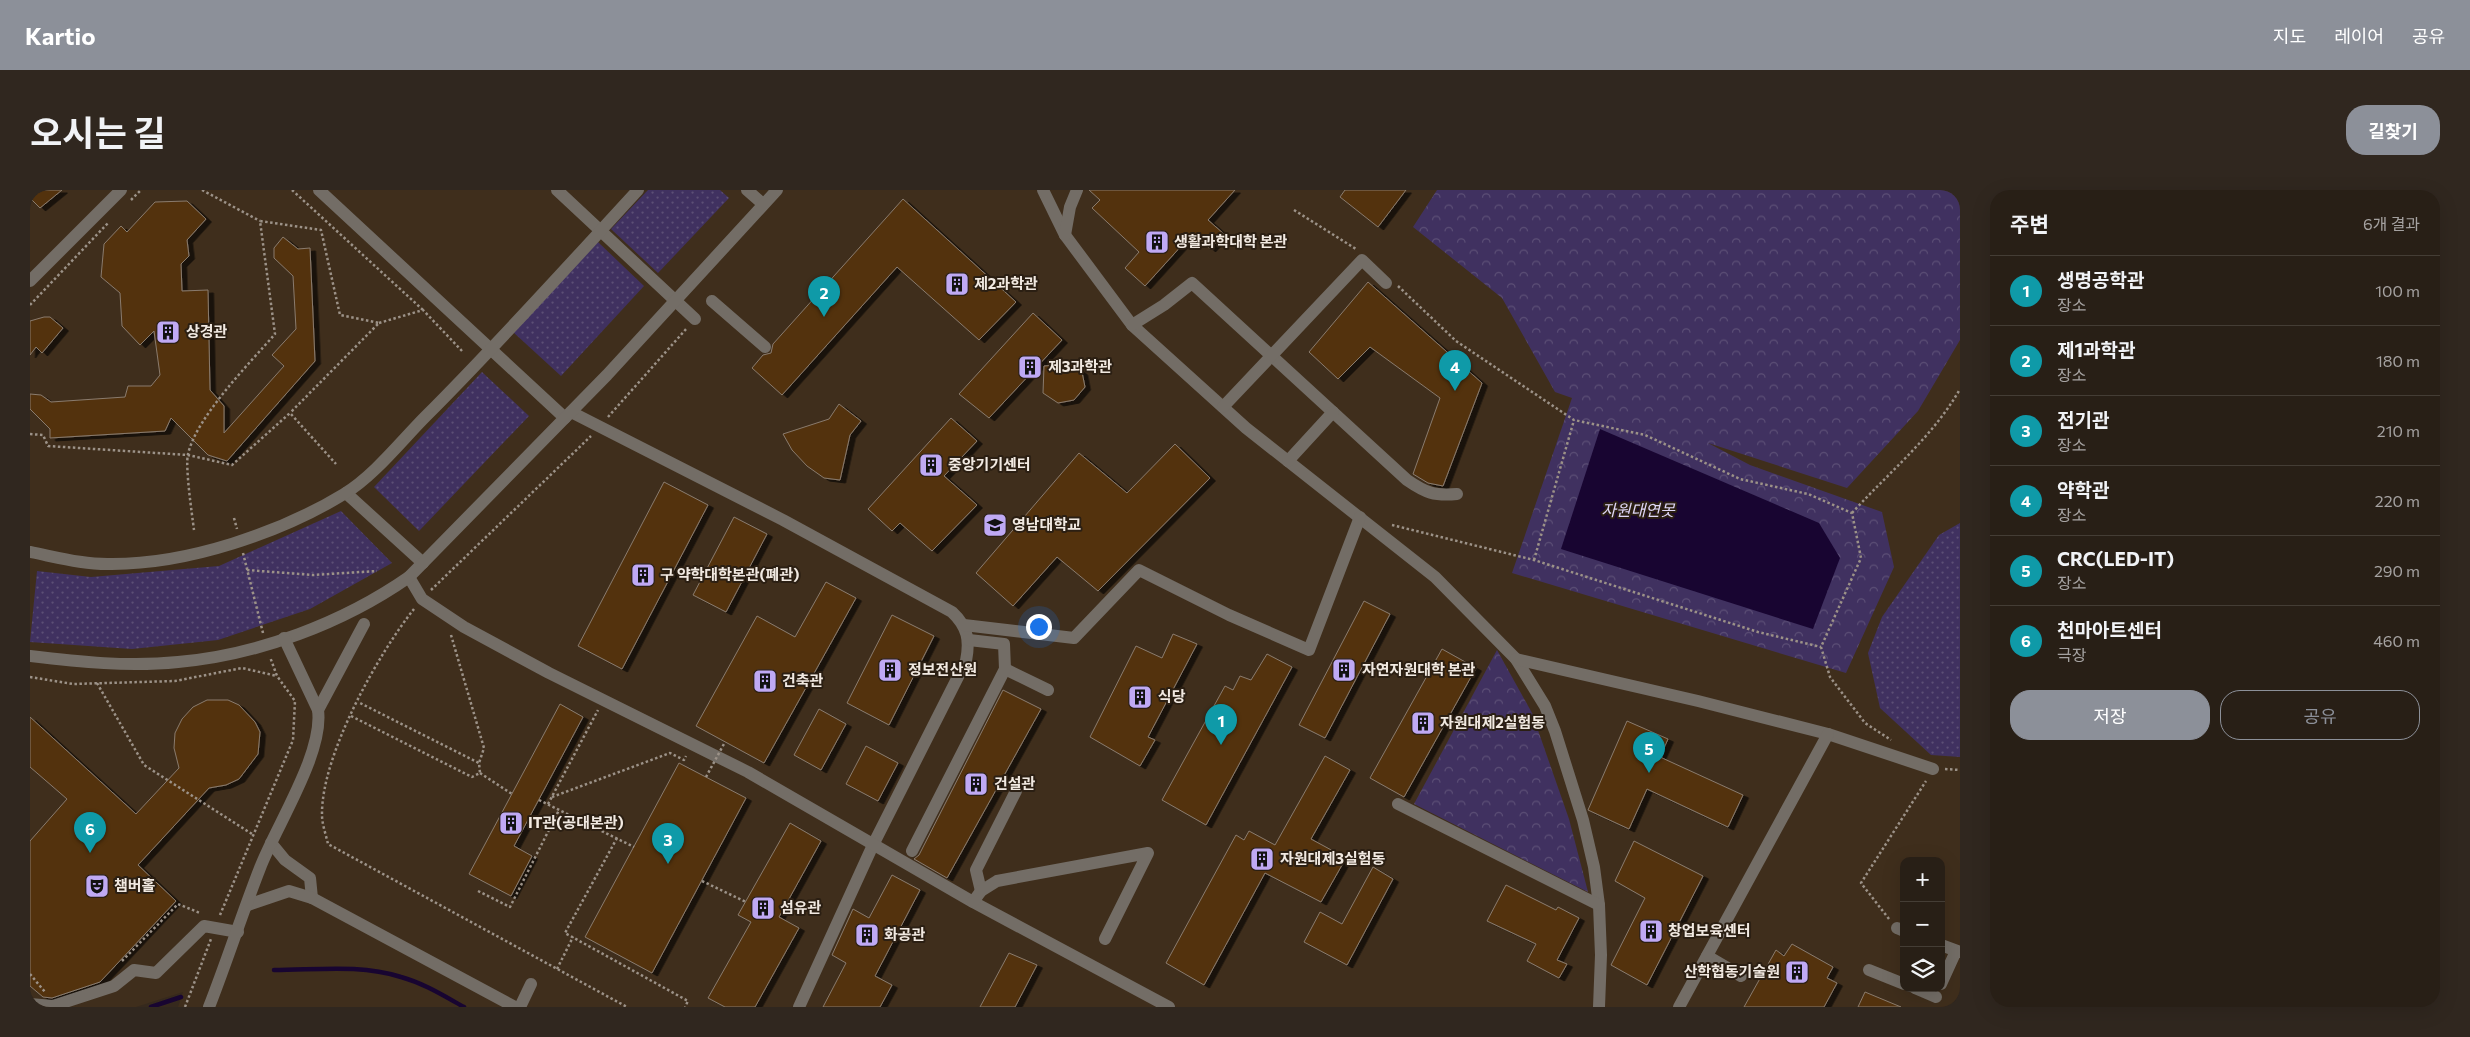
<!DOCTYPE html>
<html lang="ko">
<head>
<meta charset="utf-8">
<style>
	body { margin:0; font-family:Commissioner,"Noto Sans KR",sans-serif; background:#30271f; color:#f1f3f6 }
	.controls { position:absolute; right:15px; bottom:15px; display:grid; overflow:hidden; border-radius:10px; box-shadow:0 5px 20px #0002 }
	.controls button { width:45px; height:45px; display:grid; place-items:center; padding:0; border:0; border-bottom:1px solid #443d35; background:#281f16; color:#f1f3f6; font:25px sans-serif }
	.you { position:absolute; left:1008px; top:436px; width:18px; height:18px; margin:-12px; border:4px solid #fff; border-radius:50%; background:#1a73e8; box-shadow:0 0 0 8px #1a73e833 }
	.badge { display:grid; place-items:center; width:32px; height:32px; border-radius:50%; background:#8c9099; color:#fff; font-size:16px; font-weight:700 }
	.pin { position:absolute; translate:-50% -41px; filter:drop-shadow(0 1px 2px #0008) }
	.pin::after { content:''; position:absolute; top:26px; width:18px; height:15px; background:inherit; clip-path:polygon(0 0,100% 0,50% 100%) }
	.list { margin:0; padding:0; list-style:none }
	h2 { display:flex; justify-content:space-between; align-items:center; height:65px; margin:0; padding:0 20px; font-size:21px }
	h2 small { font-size:16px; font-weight:400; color:#a5a2a1 }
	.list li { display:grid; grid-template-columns:32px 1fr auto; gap:15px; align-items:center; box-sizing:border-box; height:70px; padding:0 20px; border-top:1px solid #443d35 }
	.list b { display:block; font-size:19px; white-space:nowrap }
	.list p { margin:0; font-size:16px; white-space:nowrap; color:#a5a2a1 }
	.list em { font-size:16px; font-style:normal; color:#a5a2a1 }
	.actions { display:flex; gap:10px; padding:15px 20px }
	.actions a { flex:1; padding:11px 0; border:1px solid #8c9099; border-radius:20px; text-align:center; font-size:18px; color:#8c9099 }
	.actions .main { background:#8c9099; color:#fff }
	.icon { flex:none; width:28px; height:28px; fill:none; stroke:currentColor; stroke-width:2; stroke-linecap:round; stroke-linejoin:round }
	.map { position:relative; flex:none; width:1930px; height:817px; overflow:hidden; border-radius:20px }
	header { display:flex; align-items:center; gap:30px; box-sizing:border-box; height:70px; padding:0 25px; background:#8c9099; color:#fff }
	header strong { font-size:24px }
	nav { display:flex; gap:28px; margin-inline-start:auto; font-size:18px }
	.intro { display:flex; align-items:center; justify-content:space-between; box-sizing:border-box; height:120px; padding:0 30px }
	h1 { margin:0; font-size:35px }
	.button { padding:12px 22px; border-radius:20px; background:#8c9099; color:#fff; font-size:18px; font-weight:700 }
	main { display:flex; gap:30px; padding:0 30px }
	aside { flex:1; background:#281f16; border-radius:20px; box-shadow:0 5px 20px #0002 }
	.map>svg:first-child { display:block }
	.built { fill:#3f2e1c; fill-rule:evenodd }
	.grass { fill:url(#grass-dots) }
	.forest { fill:url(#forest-crowns) }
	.water { fill:#180531 }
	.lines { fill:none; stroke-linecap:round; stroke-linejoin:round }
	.stream { stroke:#180531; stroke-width:4.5 }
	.building { fill:#523310; stroke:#8a7b6d; filter:url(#shadow) }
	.path { stroke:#9c9288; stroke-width:2.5; stroke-dasharray:2.5 2.5; stroke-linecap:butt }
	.minor { stroke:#736d66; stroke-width:12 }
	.path-bridge { stroke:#9c9288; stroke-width:2.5; stroke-dasharray:2.5 2.5; stroke-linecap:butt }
	.labels { text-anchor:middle; stroke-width:4; stroke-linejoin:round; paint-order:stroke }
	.poi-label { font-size:15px; font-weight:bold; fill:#f1e9e1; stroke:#2b1f13; text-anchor:start }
	.water-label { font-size:16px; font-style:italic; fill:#dfd7f7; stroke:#2b1f13 }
</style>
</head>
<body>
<header>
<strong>Kartio</strong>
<nav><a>지도</a><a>레이어</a><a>공유</a></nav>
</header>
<div class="intro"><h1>오시는 길</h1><a class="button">길찾기</a></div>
<main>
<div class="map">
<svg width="1930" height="817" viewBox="0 0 1930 817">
	<defs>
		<pattern id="grass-dots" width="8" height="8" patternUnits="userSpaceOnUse" patternTransform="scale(1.25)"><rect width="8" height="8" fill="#403160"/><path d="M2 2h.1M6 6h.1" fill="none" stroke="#5c4f76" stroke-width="1.8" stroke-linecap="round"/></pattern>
		<pattern id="forest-crowns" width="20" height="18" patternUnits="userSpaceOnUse" patternTransform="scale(1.25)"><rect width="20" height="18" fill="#403160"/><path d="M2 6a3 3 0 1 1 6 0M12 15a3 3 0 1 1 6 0" fill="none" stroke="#5c4f76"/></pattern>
		<filter id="shadow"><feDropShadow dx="5.5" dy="3" stdDeviation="0" flood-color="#0009"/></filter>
	</defs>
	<rect width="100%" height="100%" fill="#36291d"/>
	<path class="built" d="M0 0H1930V817H148L153 802 106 817H0ZM1874 671H1911V798H1874Z"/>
	<g class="grass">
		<path d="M618 0H690L699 8 628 83 581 39Z"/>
		<path d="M568 52 614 96 531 186 483 142Z"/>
		<path d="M452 182 499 226 389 341 344 297Z"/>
		<path d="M311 321 362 373 280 419 188 450 102 459 0 452 7 381 61 387 189 376Z"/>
		<path d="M1930 333V567L1901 565 1850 518 1838 463 1852 427 1909 345Z"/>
	</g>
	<g class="forest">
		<path d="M1407 0H1930V150L1888 221 1817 298 1678 253 1720 275 1852 322 1864 377 1816 483 1482 383 1542 208 1525 202 1472 108 1383 37Z"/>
		<path d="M1467 460 1502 523 1539 629 1558 702 1384 614Z"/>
	</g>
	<path class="water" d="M1570 239 1789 333 1810 368 1783 439 1531 359Z"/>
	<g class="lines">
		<g class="stream">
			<path d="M244 780C287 780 330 774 371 787 393 793 414 806 434 817"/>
			<path d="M121 817 151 807"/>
		</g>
	</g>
	<g class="building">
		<path d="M0 0H32L10 18 0 8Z"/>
		<path d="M1059 0H1205L1178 30 1194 44 1180 59 1163 43 1115 96 1095 78 1109 62 1062 18 1070 10Z"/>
		<path d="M1315 0H1376L1348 37 1310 7Z"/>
		<path d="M873 9 986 112 949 150 867 77 752 205 722 178 733 165 741 163 743 154Z"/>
		<path d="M157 11 176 29 157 50 159 66 151 74 152 101 178 100 180 200 194 216V243L254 176 242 165 266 139 263 86 244 68V58L253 47 268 59 280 58 285 171 197 271 178 265 141 228 135 241 20 248V239L0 219V204L11 205 21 212 95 207 98 196H121L130 185 124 141 110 155 92 136 90 103 71 87 74 54 91 36 97 42 125 12Z"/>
		<path d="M1338 92 1452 193 1413 296 1398 293 1383 284 1410 208 1340 157 1308 189 1279 162Z"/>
		<path d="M1003 123 1032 150 959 228 929 204Z"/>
		<path d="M14 127H20L33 138 12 163 6 157 0 165V131Z"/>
		<path d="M1042 174 1052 182 1055 197 1044 210 1028 213 1013 203 1014 176Z"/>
		<path d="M809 214 831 231 820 245 810 290 794 288 777 276 762 260 753 244 799 229Z"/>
		<path d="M921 228 947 251 914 286 947 315 902 361 870 333 862 341 838 319Z"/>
		<path d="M1145 254 1180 288 1068 401 1027 367 983 416 946 383 1049 263 1097 303Z"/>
		<path d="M634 292 678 315 592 479 548 456Z"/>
		<path d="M704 327 737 344 696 422 663 405Z"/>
		<path d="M796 392 826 408 734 573 666 536 727 426 765 447Z"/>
		<path d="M1334 411 1360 424 1295 548 1269 535Z"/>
		<path d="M862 425 904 446 859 535 817 513Z"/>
		<path d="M1143 444 1167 454 1118 547 1125 550 1110 576 1060 547 1106 456 1132 468Z"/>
		<path d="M1412 459 1446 478 1374 607 1340 588Z"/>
		<path d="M1237 464 1262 477 1176 635 1132 610 1195 496 1203 500 1210 486 1221 490Z"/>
		<path d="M973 500 1011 519 917 688 884 669 889 665Z"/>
		<path d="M177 510H198L209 515 225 532 230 542 228 564 209 589 196 595 179 598 108 675 146 711 70 792 22 808 13 807 0 796V651L37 609 0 577V527L106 624 149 578 144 558 145 543 152 529 163 517Z"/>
		<path d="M530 514 553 527 484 656 502 666 481 706 439 684Z"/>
		<path d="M789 519 816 534 791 580 764 565Z"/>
		<path d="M1597 531 1638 549 1630 567 1713 605 1698 637 1617 599 1599 639 1558 620Z"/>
		<path d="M836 556 868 573 848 611 816 594Z"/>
		<path d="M1295 566 1320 580 1281 649 1316 668 1291 712 1235 683 1174 795 1136 773 1206 645 1214 650 1219 641 1245 655Z"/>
		<path d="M649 573 716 608 622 783 555 747Z"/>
		<path d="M760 633 791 651 749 727 769 738 725 817H695L678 808 721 732 708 725Z"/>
		<path d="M1604 651 1673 686 1617 795 1581 775 1615 708 1585 691Z"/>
		<path d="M1343 677 1363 689 1317 775 1274 752 1290 722 1312 734Z"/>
		<path d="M862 685 890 700 845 786 862 795 850 817H793L816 773 802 765 823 719 839 728Z"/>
		<path d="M1476 695 1526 720 1528 717 1549 728 1527 770 1537 774 1529 788 1497 771 1506 754 1457 731Z"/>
		<path d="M1762 754 1803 777 1797 788 1807 793 1794 817H1714L1746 760 1754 766Z"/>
		<path d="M979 763 1007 775 985 817H950Z"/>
		<path d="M1835 802 1871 817H1828Z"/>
	</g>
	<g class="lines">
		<g class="path">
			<path d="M172 0 230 31"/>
			<path d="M262 0 393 120"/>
			<path d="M101 10 111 0"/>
			<path d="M1264 20 1326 59"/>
			<path d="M1368 96 1426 151 1544 230 1615 245 1710 289 1778 304 1822 323 1831 368 1791 457 1800 487 1835 533 1861 550"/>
			<path d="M0 115 78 33"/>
			<path d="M349 133 393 120 432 161"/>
			<path d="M578 227 657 138"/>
			<path d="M0 244 13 245 18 256 158 265 202 275 260 223 306 274"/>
			<path d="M1822 323C1859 282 1902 248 1930 199"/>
			<path d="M204 328 207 339"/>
			<path d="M1362 335 1504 370 1728 442 1791 457"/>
			<path d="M164 340C162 324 155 277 158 264 167 226 219 174 245 144L230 31 291 40 310 125 349 133 260 223"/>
			<path d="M213 363 233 443"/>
			<path d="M1504 370 1544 230"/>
			<path d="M217 380 283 385 347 381"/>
			<path d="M401 400 561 246"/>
			<path d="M384 419C348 464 291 566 292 625 292 634 296 645 298 654L597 817"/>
			<path d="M421 445 454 558 449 573"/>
			<path d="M0 487 43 494 145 491 212 478 247 486"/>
			<path d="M67 493 114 575 222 644"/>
			<path d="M321 526 442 587 450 583 449 573 328 512"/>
			<path d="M1915 579 1930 580"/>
			<path d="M450 583 482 604"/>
			<path d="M522 607 640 563 654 570 656 566"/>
			<path d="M509 610 604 657"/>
			<path d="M518 614 568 520"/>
			<path d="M587 648 535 743 658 811 655 817"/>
			<path d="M672 691 716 712"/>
			<path d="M448 701 480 717 529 620"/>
			<path d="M190 725 263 550 265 511 247 486 240 467"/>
			<path d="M1859 729 1831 693 1896 591"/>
			<path d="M92 771 148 714 170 723"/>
			<path d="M527 779 543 747"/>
			<path d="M0 784 15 802"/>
			<path d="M155 817 181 749"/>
		</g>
		<g class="minor">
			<path d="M289 0 535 228"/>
			<path d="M527 0 665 129"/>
			<path d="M717 0 733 14"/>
			<path d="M1013 0 1035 45 1102 135 1216 238 1405 387 1486 469 1515 516 1525 541 1553 630 1564 677 1569 715 1571 765 1569 817"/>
			<path d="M1035 45 1040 17 1047 0"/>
			<path d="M0 91 91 0"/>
			<path d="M682 111 735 157"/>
			<path d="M1102 135 1134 115 1162 93 1377 290C1396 303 1404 306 1427 304"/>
			<path d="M1193 217 1332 70 1356 93"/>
			<path d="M541 222 753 330 922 422C938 437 940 451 936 471L843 655 769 817"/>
			<path d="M1258 271 1303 222"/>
			<path d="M316 303 393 373"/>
			<path d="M0 362C26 367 55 375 82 374 158 374 250 343 314 304 344 286 372 250 396 226 469 153 538 76 608 0"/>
			<path d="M379 387 392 409 434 437 519 483 718 582 943 712 1139 817"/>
			<path d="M934 435 1044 448 1109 380 1199 425 1279 460 1330 327"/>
			<path d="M0 466C49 472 99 477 148 472 228 465 313 433 379 387L577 185 747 0"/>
			<path d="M1486 469 1668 511 1798 544 1903 579"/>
			<path d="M975 479 1018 500"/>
			<path d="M288 520 334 434"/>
			<path d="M1368 614 1569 715"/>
			<path d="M241 653 255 670 280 688 282 708"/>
			<path d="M882 661 975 479 974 454 939 450"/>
			<path d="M951 701 946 680 986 601"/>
			<path d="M943 712 951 701 967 691 1118 663 1075 749"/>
			<path d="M218 715 259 701 282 708 485 817"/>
			<path d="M1867 738 1874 741"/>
			<path d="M1911 755 1930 762"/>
			<path d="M1677 766 1711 786"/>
			<path d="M1839 780 1874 794"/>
			<path d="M1911 794 1926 761"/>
			<path d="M1885 798 1906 807"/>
			<path d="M0 814 23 816 84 796 104 780 126 783 174 736 208 742"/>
			<path d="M179 817C197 771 212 724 230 678 246 636 294 563 288 520L254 448"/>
			<path d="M490 817 501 794"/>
			<path d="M1649 817 1798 544"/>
		</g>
		<path class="path-bridge" d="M676 587 695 552"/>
	</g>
	<defs>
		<g id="building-square" transform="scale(1.25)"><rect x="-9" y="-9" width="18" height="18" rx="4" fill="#bfa9f4" stroke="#2b1f13"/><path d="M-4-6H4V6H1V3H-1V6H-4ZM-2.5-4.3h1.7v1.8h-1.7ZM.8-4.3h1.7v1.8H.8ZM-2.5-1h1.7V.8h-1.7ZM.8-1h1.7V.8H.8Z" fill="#111"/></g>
		<g id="university-square" transform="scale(1.25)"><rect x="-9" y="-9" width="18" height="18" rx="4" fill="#bfa9f4" stroke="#2b1f13"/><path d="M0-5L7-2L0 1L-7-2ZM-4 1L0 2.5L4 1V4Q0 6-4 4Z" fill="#111"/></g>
		<g id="theatre-square" transform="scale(1.25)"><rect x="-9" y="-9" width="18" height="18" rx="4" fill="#bfa9f4" stroke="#2b1f13"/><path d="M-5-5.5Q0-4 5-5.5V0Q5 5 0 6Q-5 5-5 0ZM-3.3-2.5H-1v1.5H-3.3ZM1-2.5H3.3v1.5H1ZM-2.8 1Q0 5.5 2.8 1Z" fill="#111"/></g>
	</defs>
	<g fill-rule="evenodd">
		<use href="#building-square" x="1127" y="52"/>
		<use href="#building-square" x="927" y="94"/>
		<use href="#building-square" x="138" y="142"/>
		<use href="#building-square" x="1000" y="177"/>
		<use href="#building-square" x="901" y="275"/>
		<use href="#university-square" x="965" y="335"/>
		<use href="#building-square" x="613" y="385"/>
		<use href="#building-square" x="860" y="480"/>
		<use href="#building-square" x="1314" y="480"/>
		<use href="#building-square" x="735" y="491"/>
		<use href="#building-square" x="1110" y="507"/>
		<use href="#building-square" x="1393" y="533"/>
		<use href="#building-square" x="946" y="594"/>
		<use href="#building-square" x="481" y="633"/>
		<use href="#building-square" x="1232" y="669"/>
		<use href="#theatre-square" x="67" y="696"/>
		<use href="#building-square" x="733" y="718"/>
		<use href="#building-square" x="1621" y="741"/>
		<use href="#building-square" x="837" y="745"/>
		<use href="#building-square" x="1767" y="782"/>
	</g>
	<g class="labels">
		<g class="poi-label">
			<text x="1144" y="57">생활과학대학 본관</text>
			<text x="944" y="99">제2과학관</text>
			<text x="156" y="147">상경관</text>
			<text x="1018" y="182">제3과학관</text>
			<text x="918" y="280">중앙기기센터</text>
			<text x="982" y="340">영남대학교</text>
			<text x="630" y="390">구 약학대학본관(폐관)</text>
			<text x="878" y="485">정보전산원</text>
			<text x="1332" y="485">자연자원대학 본관</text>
			<text x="752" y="496">건축관</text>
			<text x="1128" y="512">식당</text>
			<text x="1410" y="538">자원대제2실험동</text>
			<text x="964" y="599">건설관</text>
			<text x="498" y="638">IT관(공대본관)</text>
			<text x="1250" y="674">자원대제3실험동</text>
			<text x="84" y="701">챔버홀</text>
			<text x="750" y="723">섬유관</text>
			<text x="1638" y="746">창업보육센터</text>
			<text x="854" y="750">화공관</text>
			<text x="1750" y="787" text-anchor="end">산학협동기술원</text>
		</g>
		<g class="water-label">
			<text x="1608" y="326">자원대연못</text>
		</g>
	</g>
</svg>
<div class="controls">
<button>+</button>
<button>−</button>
<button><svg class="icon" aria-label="layers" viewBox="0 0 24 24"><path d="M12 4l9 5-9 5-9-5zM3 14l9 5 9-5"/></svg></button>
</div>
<div class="you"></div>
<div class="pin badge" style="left:1191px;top:555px;background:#0f9aa8">1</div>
<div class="pin badge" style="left:794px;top:127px;background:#0f9aa8">2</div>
<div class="pin badge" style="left:638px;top:674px;background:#0f9aa8">3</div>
<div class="pin badge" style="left:1425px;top:201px;background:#0f9aa8">4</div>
<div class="pin badge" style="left:1619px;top:583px;background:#0f9aa8">5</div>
<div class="pin badge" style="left:60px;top:663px;background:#0f9aa8">6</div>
</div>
<aside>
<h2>주변<small>6개 결과</small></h2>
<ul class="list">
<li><span class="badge" style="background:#0f9aa8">1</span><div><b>생명공학관</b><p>장소</p></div><em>100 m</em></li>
<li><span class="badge" style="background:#0f9aa8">2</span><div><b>제1과학관</b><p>장소</p></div><em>180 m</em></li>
<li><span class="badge" style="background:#0f9aa8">3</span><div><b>전기관</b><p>장소</p></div><em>210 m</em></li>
<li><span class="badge" style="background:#0f9aa8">4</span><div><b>약학관</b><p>장소</p></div><em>220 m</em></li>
<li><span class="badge" style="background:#0f9aa8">5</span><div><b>CRC(LED-IT)</b><p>장소</p></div><em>290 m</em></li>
<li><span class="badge" style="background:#0f9aa8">6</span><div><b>천마아트센터</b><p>극장</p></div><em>460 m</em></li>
</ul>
<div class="actions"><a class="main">저장</a><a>공유</a></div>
</aside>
</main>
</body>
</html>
